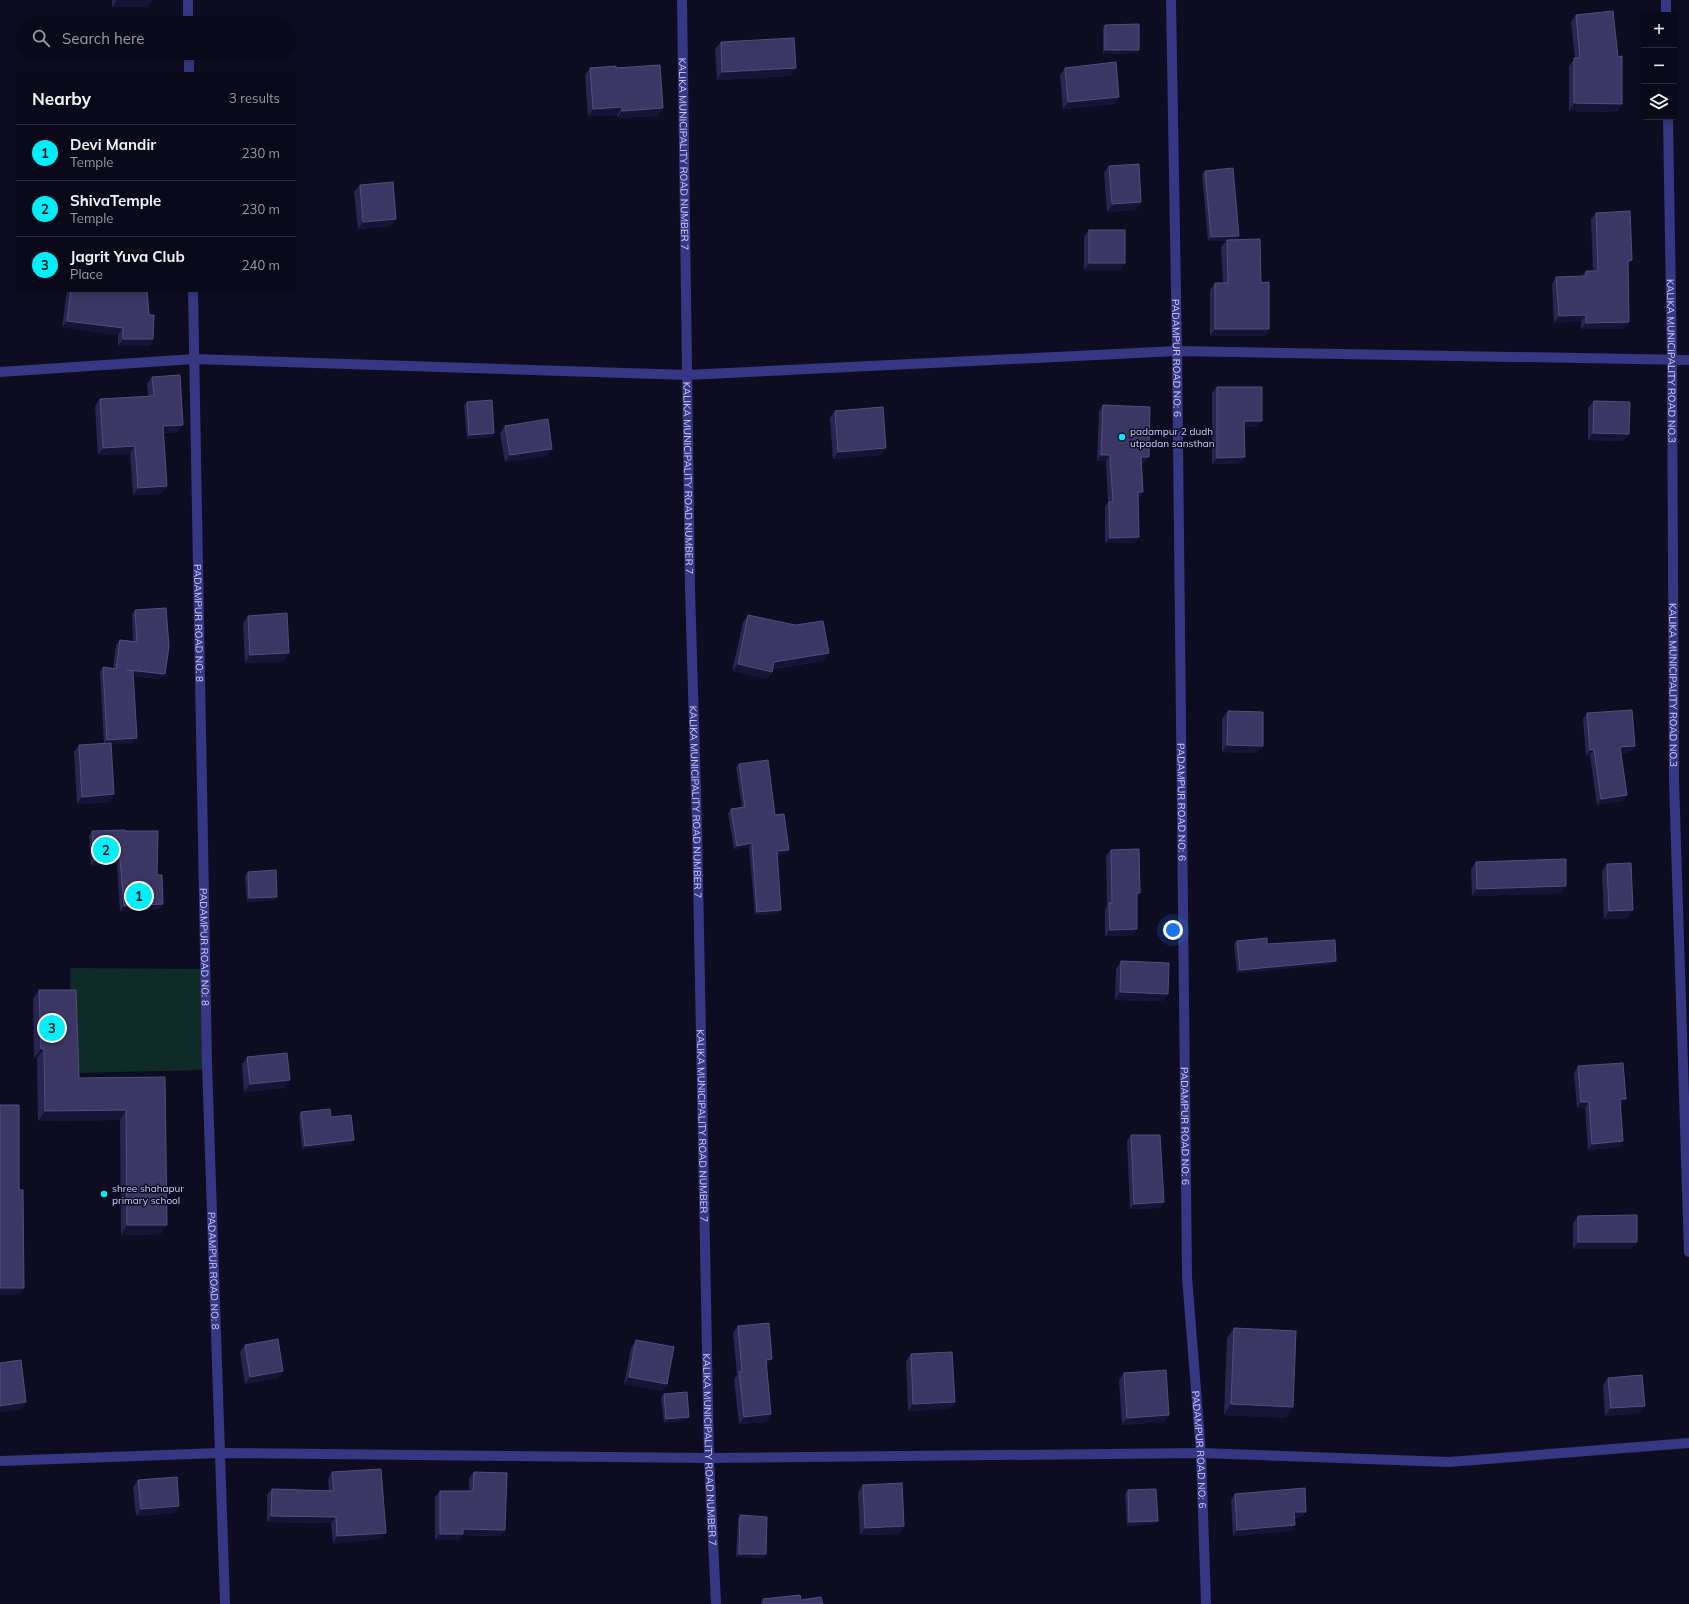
<!DOCTYPE html>
<html lang="en">
<head>
<meta charset="utf-8">
<style>
	body { margin:0; font-family:Mulish,sans-serif; background:#131222; color:#f1f3f6 }
	.controls { position:absolute; right:12px; top:12px; display:grid; overflow:hidden; border-radius:4px; box-shadow:0 2px 6px #0003 }
	.controls button { width:36px; height:36px; display:grid; place-items:center; padding:0; border:0; border-bottom:1px solid #2a2a38; background:#0a0919; color:#f1f3f6; font:20px sans-serif }
	.you { position:absolute; left:1173px; top:930px; width:14px; height:14px; margin:-10px; border:3px solid #fff; border-radius:50%; background:#1a73e8; box-shadow:0 0 0 6px #1a73e833 }
	.badge { display:grid; place-items:center; width:26px; height:26px; border-radius:50%; background:#00eef7; color:#111; font-size:13px; font-weight:700 }
	.pin { position:absolute; translate:-50% -50%; border:2px solid #fff; box-shadow:0 1px 4px #0006 }
	.list { margin:0; padding:0; list-style:none }
	h2 { display:flex; justify-content:space-between; align-items:center; height:52px; margin:0; padding:0 16px; font-size:17px }
	h2 small { font-size:13px; font-weight:400; color:#999aa2 }
	.list li { display:grid; grid-template-columns:26px 1fr auto; gap:12px; align-items:center; box-sizing:border-box; height:56px; padding:0 16px; border-top:1px solid #2a2a38 }
	.list b { display:block; font-size:15px; white-space:nowrap }
	.list p { margin:0; font-size:13px; white-space:nowrap; color:#999aa2 }
	.list em { font-size:13px; font-style:normal; color:#999aa2 }
	.icon { flex:none; width:22px; height:22px; fill:none; stroke:currentColor; stroke-width:2; stroke-linecap:round; stroke-linejoin:round }
	.map { position:relative; flex:none; width:1689px; height:1604px; overflow:hidden }
	.search { position:absolute; background:#0a0919; box-shadow:0 2px 6px #0003; left:16px; top:16px; width:280px; height:44px; display:flex; align-items:center; gap:10px; box-sizing:border-box; padding:0 14px; border-radius:22px; color:#999aa2; font-size:15px }
	.panel { position:absolute; background:#0a0919; box-shadow:0 2px 6px #0003; left:16px; top:72px; width:280px; height:220px; border-radius:4px }
	.map>svg:first-child { display:block }
	.green { fill:#0f2b28 }
	.lines { fill:none; stroke-linecap:round; stroke-linejoin:round }
	.minor { stroke:#353782; stroke-width:10 }
	.wall { fill:#292450 }
	.shaded-wall { fill:#171335 }
	.building { fill:#3b3663; stroke:#524d7b }
	.poi-dot { fill:#00eef7; stroke:#0e0c21; stroke-width:1.5 }
	.labels { text-anchor:middle; stroke-width:3; stroke-linejoin:round; paint-order:stroke }
	.street-label { font-size:10px; fill:#ceccff; stroke:#0e0c21 }
	.poi-label { font-size:10px; fill:#ceccff; stroke:#0e0c21; text-anchor:start }
</style>
</head>
<body>
<div class="map">
<svg width="1689" height="1604" viewBox="0 0 1689 1604">
	<rect width="100%" height="100%" fill="#0e0c21"/>
	<path class="green" d="M70 968 202 969 203 1070 72 1073Z"/>
	<g class="lines">
		<g class="minor">
			<path d="M188 0V23"/>
			<path id="s1" d="M682 0 690 589 697 826 709 1458 716 1604"/>
			<path id="s2" d="M1171 0 1177 351 1187 1277 1201 1453 1206 1604"/>
			<path d="M1666 0V15"/>
			<path d="M189 53V74"/>
			<path id="s3" d="M1668 117 1672 360 1674 781 1689 1252"/>
			<path id="s4" d="M193 290 207 1064 225 1604"/>
			<path d="M0 372 194 359 687 375 1177 351 1689 360"/>
			<path d="M0 1461 220 1453 709 1458 1201 1453 1449 1462 1689 1443"/>
		</g>
	</g>
	<g class="wall">
		<path d="M112 0H152L147 7H112Z"/>
		<path d="M1576 15 1617 112 1569 111V66L1575 58 1571 22Z"/>
		<path d="M1105 25 1139 50 1137 53 1103 54V28Z"/>
		<path d="M721 42 796 68 791 76 717 80 715 49Z"/>
		<path d="M590 68H616L658 116 617 118V115L588 116 585 75Z"/>
		<path d="M1065 68 1119 97 1114 104 1063 109 1060 75Z"/>
		<path d="M1109 166 1136 210 1107 212 1104 173Z"/>
		<path d="M1205 171 1239 236 1236 240 1208 241 1202 174Z"/>
		<path d="M360 185 391 226 358 229 354 192Z"/>
		<path d="M1596 213 1628 266 1624 329H1581V321L1554 323 1552 284 1556 277 1582 276 1586 271H1593L1591 219Z"/>
		<path d="M1089 230 1125 263 1120 270H1084V237Z"/>
		<path d="M1227 240 1261 283 1269 329 1264 336H1210V290L1215 283H1223L1221 247Z"/>
		<path d="M67 290H147L149 315 153 339 149 346H118V335L62 327Z"/>
		<path d="M152 377 178 432 164 433 162 494 133 495 130 453 98 455 95 406 100 399 148 396 147 384Z"/>
		<path d="M1217 387 1257 427H1244L1245 457 1240 463 1212 464V393Z"/>
		<path d="M1594 401 1624 441 1588 440V408Z"/>
		<path d="M467 402 492 437 467 439 464 405Z"/>
		<path d="M1103 405 1145 463H1141L1143 492 1139 498H1138L1135 543H1105V507L1108 502 1106 461H1097L1099 411Z"/>
		<path d="M835 411 881 455 833 459 830 418Z"/>
		<path d="M505 426 552 449 547 456 505 462 500 433Z"/>
		<path d="M135 610 161 679 133 676V743L111 744 109 802 77 804 74 752 79 745 104 744 100 672 103 667 113 668 116 645 120 640 133 641 132 615Z"/>
		<path d="M748 615 795 625 829 653 823 661 773 669 772 672 767 679 732 671 743 622Z"/>
		<path d="M248 616 284 661 245 663 243 623Z"/>
		<path d="M1228 711 1257 753 1222 752V719Z"/>
		<path d="M1587 713 1631 752 1621 753 1627 795 1622 801 1597 805 1590 755 1586 756 1583 719Z"/>
		<path d="M739 764 775 815 789 850 787 853 777 855 778 914 755 915 749 847 734 849 728 813 731 809 742 807 736 767Z"/>
		<path d="M92 831H125L157 875 163 904 160 909 120 911 117 864 91 866 89 836Z"/>
		<path d="M1111 850 1137 929 1133 935 1105 936V909L1107 906 1106 856Z"/>
		<path d="M1476 862 1561 893 1472 896 1471 869Z"/>
		<path d="M1607 864 1628 918 1604 919 1602 871Z"/>
		<path d="M248 872 275 900 247 902 245 876Z"/>
		<path d="M1237 941 1267 944 1334 964 1237 973 1234 944Z"/>
		<path d="M1121 961 1168 994 1163 1001 1115 1000 1116 969Z"/>
		<path d="M39 990 79 1078 165 1077 161 1234 121 1235 120 1120 38 1121 37 1058H34L33 999Z"/>
		<path d="M247 1057 285 1088 244 1092 242 1065Z"/>
		<path d="M1578 1066 1622 1105H1620L1623 1141 1619 1147 1588 1150 1585 1108H1577L1574 1073Z"/>
		<path d="M301 1112 331 1117 352 1144 302 1149 299 1116Z"/>
		<path d="M1131 1135 1164 1202 1160 1208 1130 1209 1127 1141Z"/>
		<path d="M1578 1216 1632 1249H1573V1223Z"/>
		<path d="M738 1326 772 1359 766 1367 771 1414 766 1422 739 1424 734 1379 737 1375 733 1333Z"/>
		<path d="M1234 1328 1286 1418 1224 1415 1227 1338Z"/>
		<path d="M636 1340 667 1384 662 1391 624 1384 631 1348Z"/>
		<path d="M245 1345 283 1371 278 1378 245 1384 240 1352Z"/>
		<path d="M911 1354 955 1402 950 1409 908 1411 906 1361Z"/>
		<path d="M1124 1373 1169 1415 1164 1422 1122 1425 1119 1380Z"/>
		<path d="M1608 1378 1640 1413 1605 1416 1603 1385Z"/>
		<path d="M664 1394 689 1417 687 1420 664 1423 661 1398Z"/>
		<path d="M332 1472 381 1539 333 1543 331 1523 267 1522V1495L272 1489 329 1491 328 1479Z"/>
		<path d="M474 1472 501 1536 462 1535 459 1540H435V1497L440 1491H469V1478Z"/>
		<path d="M138 1480 179 1506 174 1513 136 1516 133 1487Z"/>
		<path d="M863 1485 904 1526 899 1534 860 1535 858 1492Z"/>
		<path d="M1128 1490 1156 1524 1127 1526 1125 1494Z"/>
		<path d="M1235 1494 1302 1517 1294 1518 1291 1531 1233 1536 1231 1500Z"/>
		<path d="M740 1515 766 1554 763 1558 736 1557 738 1519Z"/>
		<path d="M763 1599 801 1600 823 1604H761V1602Z"/>
	</g>
	<g class="shaded-wall">
		<path d="M117 0H152L147 7H112Z"/>
		<path d="M1105 50H1139L1137 53 1103 54Z"/>
		<path d="M796 68 791 76 717 80 722 72Z"/>
		<path d="M1119 97 1114 104 1063 109 1068 102Z"/>
		<path d="M1574 103 1622 104 1617 112 1569 111Z"/>
		<path d="M622 107 617 115 588 116 593 109Z"/>
		<path d="M663 108 658 116 617 118 622 111Z"/>
		<path d="M1141 202 1136 210 1107 212 1112 204Z"/>
		<path d="M396 219 391 226 358 229 363 222Z"/>
		<path d="M1239 236 1236 240 1208 241 1211 237Z"/>
		<path d="M1632 260 1628 267V261Z"/>
		<path d="M1089 263H1125L1120 270H1084Z"/>
		<path d="M1586 315 1581 321 1554 323 1559 316Z"/>
		<path d="M67 321 123 328 118 335 62 327Z"/>
		<path d="M1629 322 1624 329H1581L1586 323Z"/>
		<path d="M1215 329H1269L1264 336H1210Z"/>
		<path d="M123 339H153L149 346H118Z"/>
		<path d="M1244 421H1262L1257 427H1240Z"/>
		<path d="M183 425 178 432 158 433 163 426Z"/>
		<path d="M494 433 492 437 467 439 469 435Z"/>
		<path d="M1593 433 1629 434 1624 441 1588 440Z"/>
		<path d="M135 446 130 453 98 455 103 448Z"/>
		<path d="M886 448 881 455 833 459 838 452Z"/>
		<path d="M552 449 547 456 505 462 510 455Z"/>
		<path d="M1101 455H1110L1106 461H1097Z"/>
		<path d="M1141 457H1149L1145 463 1137 462Z"/>
		<path d="M1245 457 1240 463 1212 464 1217 458Z"/>
		<path d="M167 486 162 494 133 495 138 488Z"/>
		<path d="M1138 492H1143L1139 498H1134Z"/>
		<path d="M1139 537 1135 543H1105L1110 538Z"/>
		<path d="M289 653 284 661 245 663 250 655Z"/>
		<path d="M829 653 823 661 769 669 774 662Z"/>
		<path d="M738 664 772 672 767 679 732 671Z"/>
		<path d="M127 670 165 674 161 679 124 675Z"/>
		<path d="M137 738 133 743 104 745 107 740Z"/>
		<path d="M1227 745 1263 746 1257 753 1222 752Z"/>
		<path d="M1635 746 1631 752 1616 753 1620 747Z"/>
		<path d="M1594 749 1590 755 1586 756 1590 750Z"/>
		<path d="M114 794 109 802 77 804 82 797Z"/>
		<path d="M1627 795 1622 801 1597 805 1601 799Z"/>
		<path d="M752 843 749 847 734 849 737 846Z"/>
		<path d="M789 850 787 853 774 855 777 851Z"/>
		<path d="M120 859 117 864 91 866 94 861Z"/>
		<path d="M1566 886 1561 893 1472 896 1477 889Z"/>
		<path d="M277 897 275 900 247 902 249 898Z"/>
		<path d="M163 904 160 909 120 911 124 906Z"/>
		<path d="M781 910 778 914 755 915 757 912Z"/>
		<path d="M1633 910 1628 918 1604 919 1609 911Z"/>
		<path d="M1137 929 1133 935 1105 936 1110 930Z"/>
		<path d="M1336 961 1334 964 1237 973 1240 970Z"/>
		<path d="M1120 992 1168 994 1163 1001 1115 1000Z"/>
		<path d="M41 1049H44L37 1058H34Z"/>
		<path d="M290 1080 285 1088 244 1092 250 1084Z"/>
		<path d="M1620 1099H1626L1622 1105H1616Z"/>
		<path d="M1581 1102H1589L1585 1108H1577Z"/>
		<path d="M126 1110 120 1120 38 1121 45 1111Z"/>
		<path d="M354 1140 352 1144 302 1149 305 1146Z"/>
		<path d="M1623 1141 1619 1147 1588 1150 1592 1144Z"/>
		<path d="M1164 1202 1160 1208 1130 1209 1134 1204Z"/>
		<path d="M127 1225H167L161 1234 121 1235Z"/>
		<path d="M1578 1242H1637L1632 1249H1573Z"/>
		<path d="M0 1288H24L19 1295H0Z"/>
		<path d="M772 1359 767 1367H761L766 1360Z"/>
		<path d="M283 1371 278 1378 245 1384 250 1377Z"/>
		<path d="M629 1377 667 1384 662 1391 624 1384Z"/>
		<path d="M26 1402 21 1410 0 1412V1406Z"/>
		<path d="M955 1402 950 1409 908 1411 913 1404Z"/>
		<path d="M1231 1404 1293 1407 1286 1418 1224 1415Z"/>
		<path d="M1645 1406 1640 1413 1605 1416 1611 1408Z"/>
		<path d="M771 1414 766 1422 739 1424 744 1417Z"/>
		<path d="M1169 1415 1164 1422 1122 1425 1127 1418Z"/>
		<path d="M689 1417 687 1420 664 1423 666 1419Z"/>
		<path d="M179 1506 174 1513 136 1516 141 1509Z"/>
		<path d="M1294 1512H1306L1302 1517 1290 1518Z"/>
		<path d="M271 1516 336 1517 331 1523 267 1522Z"/>
		<path d="M1158 1521 1156 1524 1127 1526 1129 1522Z"/>
		<path d="M1295 1525 1291 1531 1233 1536 1237 1530Z"/>
		<path d="M904 1526 899 1534 860 1535 865 1528Z"/>
		<path d="M463 1529 505 1530 501 1536 462 1535 459 1540H435L440 1534Z"/>
		<path d="M386 1533 381 1539 333 1543 337 1536Z"/>
		<path d="M739 1554H766L763 1558 736 1557Z"/>
	</g>
	<g class="building">
		<path d="M1613 11 1618 57 1622 56V104L1574 103V58H1580L1576 15Z"/>
		<path d="M1139 24V50H1105V25Z"/>
		<path d="M794 38 796 68 722 72 721 42Z"/>
		<path d="M1116 62 1119 97 1068 102 1065 68Z"/>
		<path d="M660 65 663 108 622 111V107L593 109 590 68 616 66V68Z"/>
		<path d="M1139 164 1141 202 1112 204 1109 166Z"/>
		<path d="M1233 168 1239 236 1211 237 1205 171Z"/>
		<path d="M393 182 396 219 363 222 360 185Z"/>
		<path d="M1630 211 1632 260 1628 261 1629 322 1586 323V315L1559 316 1556 277 1586 276V271H1598L1596 213Z"/>
		<rect x="1089" y="230" width="36" height="33"/>
		<path d="M1260 239 1261 283 1269 282V329H1215V283H1228L1227 240Z"/>
		<path d="M71 290H147L149 315H154L153 339H123V328L67 321Z"/>
		<path d="M180 375 183 425 163 426 167 486 138 488 135 446 103 448 100 399 154 396 152 377Z"/>
		<path d="M1217 387H1262V421H1244L1245 457 1217 458Z"/>
		<path d="M492 400 494 433 469 435 467 402Z"/>
		<path d="M1594 401 1630 402 1629 434 1593 433Z"/>
		<path d="M1103 405 1150 407 1149 457H1141L1143 492H1138L1139 537 1110 538 1109 502H1113L1110 455H1101Z"/>
		<path d="M883 407 886 448 838 452 835 411Z"/>
		<path d="M548 419 552 449 510 455 505 426Z"/>
		<path d="M166 608 169 646 165 674 127 670 133 671 137 738 107 740 103 667 116 669 120 640 137 642 135 610Z"/>
		<path d="M287 613 289 653 250 655 248 616Z"/>
		<path d="M748 615 795 625 823 621 829 653 774 662 772 672 738 664Z"/>
		<path d="M1632 710 1635 746 1620 747 1627 795 1601 799 1594 749 1590 750 1587 713Z"/>
		<path d="M1228 711 1263 712V746L1227 745Z"/>
		<path d="M111 743 114 794 82 797 79 745Z"/>
		<path d="M768 760 775 815 784 814 789 850 777 851 781 910 757 912 752 843 737 846 731 809 745 807 739 764Z"/>
		<path d="M125 830V831H158L157 875H162L163 904 124 906 120 859 94 861 92 831Z"/>
		<path d="M1139 849 1140 893H1137V929L1110 930 1109 903H1112L1111 850Z"/>
		<path d="M1566 859V886L1477 889 1476 862Z"/>
		<path d="M1631 863 1633 910 1609 911 1607 864Z"/>
		<path d="M276 870 277 897 249 898 248 872Z"/>
		<path d="M1267 938V944L1335 940 1336 961 1240 970 1237 941Z"/>
		<path d="M1121 961 1169 963 1168 994 1120 992Z"/>
		<path d="M39 990H76L79 1078 165 1077 167 1225H127L126 1110 45 1111 44 1049H41Z"/>
		<path d="M287 1053 290 1080 250 1084 247 1057Z"/>
		<path d="M1623 1063 1626 1099H1620L1623 1141 1592 1144 1589 1102H1581L1578 1066Z"/>
		<path d="M0 1105H19V1190H23L24 1288H0Z"/>
		<path d="M330 1109 331 1117 351 1115 354 1140 305 1146 301 1112Z"/>
		<path d="M1131 1135H1160L1164 1202 1134 1204Z"/>
		<path d="M1637 1215V1242H1578V1216Z"/>
		<path d="M769 1323 772 1359 766 1360 771 1414 744 1417 739 1372 742 1371 738 1326Z"/>
		<path d="M1234 1328 1296 1331 1293 1407 1231 1404Z"/>
		<path d="M278 1339 283 1371 250 1377 245 1345Z"/>
		<path d="M636 1340 674 1347 667 1384 629 1377Z"/>
		<path d="M952 1352 955 1402 913 1404 911 1354Z"/>
		<path d="M21 1360 26 1402 0 1406V1363Z"/>
		<path d="M1166 1370 1169 1415 1127 1418 1124 1373Z"/>
		<path d="M1642 1375 1645 1406 1611 1408 1608 1378Z"/>
		<path d="M687 1392 689 1417 666 1419 664 1394Z"/>
		<path d="M381 1469 386 1533 337 1536 336 1517 271 1516 272 1489 334 1491 332 1472Z"/>
		<path d="M474 1472 507 1473 505 1530 463 1529V1534H440V1491H473Z"/>
		<path d="M177 1477 179 1506 141 1509 138 1480Z"/>
		<path d="M902 1483 904 1526 865 1528 863 1485Z"/>
		<path d="M1305 1488 1306 1512H1294L1295 1525 1237 1530 1235 1494Z"/>
		<path d="M1156 1489 1158 1521 1129 1522 1128 1490Z"/>
		<path d="M740 1515 767 1517 766 1554H739Z"/>
		<path d="M800 1595 801 1600 821 1597 823 1604H764L763 1599Z"/>
	</g>
	<g class="poi-dot">
		<circle cx="1122" cy="437" r="4"/>
		<circle cx="104" cy="1194" r="4"/>
	</g>
	<g class="labels">
		<g class="street-label">
			<text dy="4" stroke="none"><textPath href="#s1" startOffset="154">KALIKA MUNICIPALITY ROAD NUMBER 7</textPath></text>
			<text dy="4" stroke="none"><textPath href="#s2" startOffset="358">PADAMPUR ROAD NO: 6</textPath></text>
			<text dy="4" stroke="none"><textPath href="#s3" startOffset="244">KALIKA MUNICIPALITY ROAD NO.3</textPath></text>
			<text dy="4" stroke="none"><textPath href="#s1" startOffset="478">KALIKA MUNICIPALITY ROAD NUMBER 7</textPath></text>
			<text dy="4" stroke="none"><textPath href="#s4" startOffset="333">PADAMPUR ROAD NO: 8</textPath></text>
			<text dy="4" stroke="none"><textPath href="#s3" startOffset="568">KALIKA MUNICIPALITY ROAD NO.3</textPath></text>
			<text dy="4" stroke="none"><textPath href="#s1" startOffset="802">KALIKA MUNICIPALITY ROAD NUMBER 7</textPath></text>
			<text dy="4" stroke="none"><textPath href="#s2" startOffset="802">PADAMPUR ROAD NO: 6</textPath></text>
			<text dy="4" stroke="none"><textPath href="#s4" startOffset="657">PADAMPUR ROAD NO: 8</textPath></text>
			<text dy="4" stroke="none"><textPath href="#s1" startOffset="1126">KALIKA MUNICIPALITY ROAD NUMBER 7</textPath></text>
			<text dy="4" stroke="none"><textPath href="#s2" startOffset="1126">PADAMPUR ROAD NO: 6</textPath></text>
			<text dy="4" stroke="none"><textPath href="#s4" startOffset="981">PADAMPUR ROAD NO: 8</textPath></text>
			<text dy="4" stroke="none"><textPath href="#s1" startOffset="1450">KALIKA MUNICIPALITY ROAD NUMBER 7</textPath></text>
			<text dy="4" stroke="none"><textPath href="#s2" startOffset="1450">PADAMPUR ROAD NO: 6</textPath></text>
		</g>
		<g class="poi-label">
			<text x="1130" y="435">padampur 2 dudh<tspan x="1130" dy="12">utpadan sansthan</tspan></text>
			<text x="112" y="1192">shree shahapur<tspan x="112" dy="12">primary school</tspan></text>
		</g>
	</g>
</svg>
<div class="controls">
<button>+</button>
<button>−</button>
<button><svg class="icon" aria-label="layers" viewBox="0 0 24 24"><path d="M12 4l9 5-9 5-9-5zM3 14l9 5 9-5"/></svg></button>
</div>
<div class="you"></div>
<div class="pin badge" style="left:139px;top:896px">1</div>
<div class="pin badge" style="left:106px;top:850px">2</div>
<div class="pin badge" style="left:52px;top:1028px">3</div>
<div class="search"><svg class="icon" aria-label="search" viewBox="0 0 24 24"><circle cx="10" cy="10" r="6"/><path d="M15 15l6 6"/></svg>Search here</div>
<section class="panel">
<h2>Nearby<small>3 results</small></h2>
<ul class="list">
<li><span class="badge">1</span><div><b>Devi Mandir</b><p>Temple</p></div><em>230 m</em></li>
<li><span class="badge">2</span><div><b>ShivaTemple</b><p>Temple</p></div><em>230 m</em></li>
<li><span class="badge">3</span><div><b>Jagrit Yuva Club</b><p>Place</p></div><em>240 m</em></li>
</ul>
</section>
</div>
</body>
</html>
